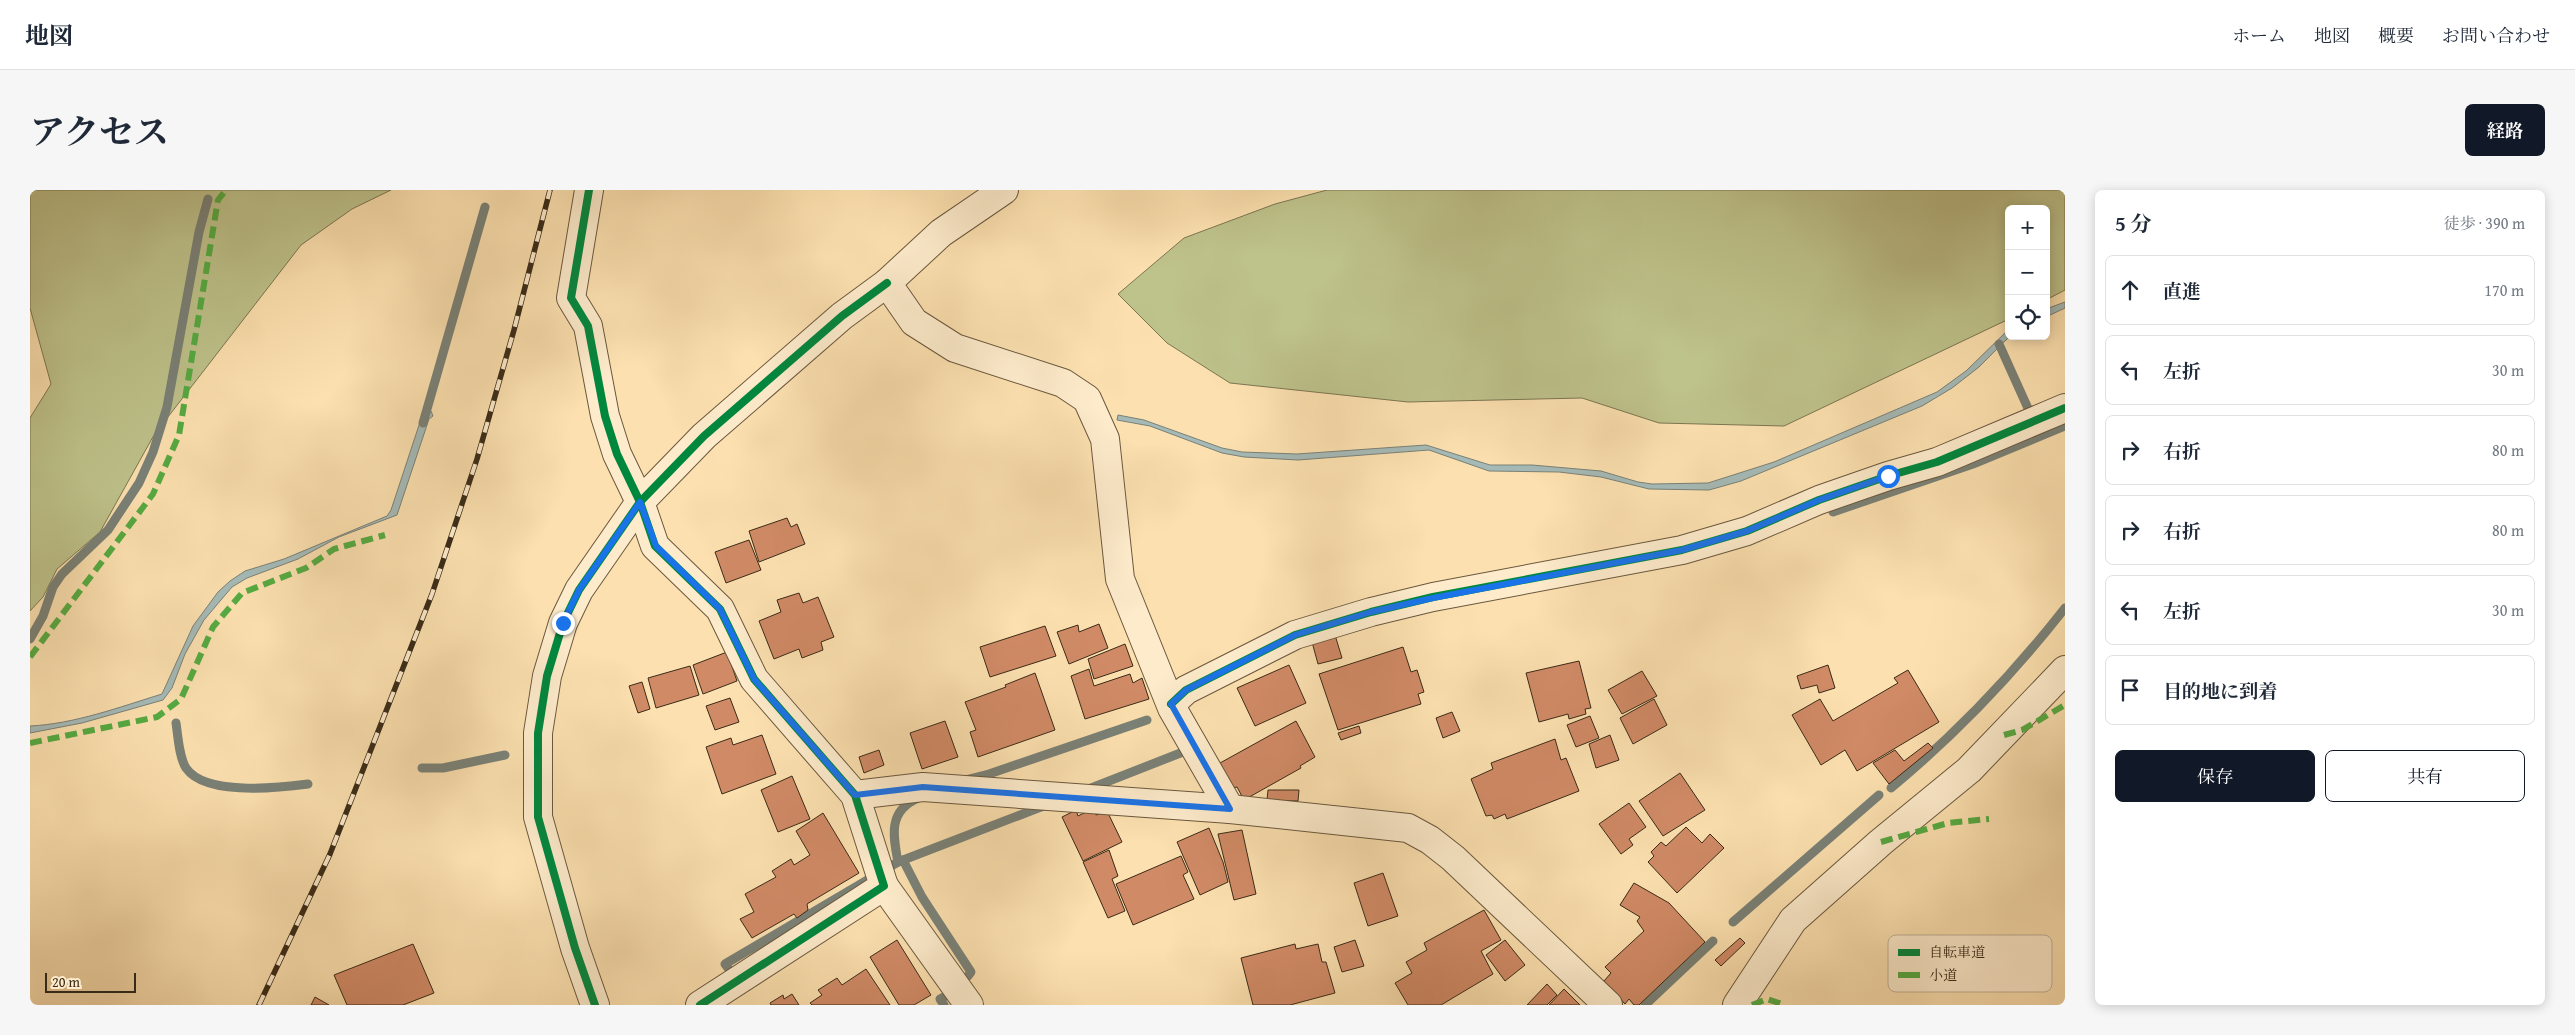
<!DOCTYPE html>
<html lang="ja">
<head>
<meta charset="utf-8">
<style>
	body { margin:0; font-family:"Gentium Book Plus","Noto Serif JP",serif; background:#f6f6f7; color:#1f2937 }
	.controls { position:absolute; right:15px; top:15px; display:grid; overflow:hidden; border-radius:8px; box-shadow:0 2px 12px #0003 }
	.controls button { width:45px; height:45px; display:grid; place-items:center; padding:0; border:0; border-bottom:1px solid #e0e1e3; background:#fff; color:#1f2937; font:25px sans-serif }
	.scale { position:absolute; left:15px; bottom:12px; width:91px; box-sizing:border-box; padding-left:5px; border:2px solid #3a2b18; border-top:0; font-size:14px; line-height:18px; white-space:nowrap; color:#3a2b18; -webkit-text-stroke:4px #fdebcb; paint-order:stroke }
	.stop { position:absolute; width:15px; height:15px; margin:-11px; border:4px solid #1a73e8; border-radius:50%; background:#fff }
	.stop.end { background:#1a73e8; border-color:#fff; box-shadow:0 1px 5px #0008 }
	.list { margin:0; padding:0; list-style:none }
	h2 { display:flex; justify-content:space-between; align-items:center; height:65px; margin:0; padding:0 20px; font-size:21px }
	h2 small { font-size:16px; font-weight:400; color:#747a83 }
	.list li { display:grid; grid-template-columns:32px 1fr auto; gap:15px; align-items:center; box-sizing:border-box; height:70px; margin:0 10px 10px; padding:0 10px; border:1px solid #e0e1e3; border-radius:8px }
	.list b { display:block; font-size:19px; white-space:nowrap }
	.list em { font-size:16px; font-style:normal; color:#747a83 }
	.actions { display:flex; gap:10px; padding:15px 20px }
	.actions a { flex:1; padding:11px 0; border:1px solid #111827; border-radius:8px; text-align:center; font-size:18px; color:#111827 }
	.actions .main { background:#111827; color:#fff }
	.icon { flex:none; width:28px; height:28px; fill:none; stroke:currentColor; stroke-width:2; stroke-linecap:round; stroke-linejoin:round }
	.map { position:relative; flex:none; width:2035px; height:815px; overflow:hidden; border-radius:8px }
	header { display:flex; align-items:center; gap:30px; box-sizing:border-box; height:70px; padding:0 25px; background:#fff; border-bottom:1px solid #e0e1e3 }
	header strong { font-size:24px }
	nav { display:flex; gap:28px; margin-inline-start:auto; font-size:18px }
	.intro { display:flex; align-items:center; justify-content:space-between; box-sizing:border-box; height:120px; padding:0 30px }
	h1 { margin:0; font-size:35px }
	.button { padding:12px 22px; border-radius:8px; background:#111827; color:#fff; font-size:18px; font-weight:700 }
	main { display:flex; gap:30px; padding:0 30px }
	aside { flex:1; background:#fff; border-radius:8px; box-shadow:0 2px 12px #0003 }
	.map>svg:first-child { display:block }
	.green { fill:#bec28b; stroke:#7c7652 }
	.water { fill:#a5bab7; stroke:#7a8177 }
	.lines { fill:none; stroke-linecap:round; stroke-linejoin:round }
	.stream { stroke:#7a8177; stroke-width:9 }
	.building { fill:#d08a66; stroke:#3a2b18 }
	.minor-casing { stroke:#6a583e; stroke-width:30 }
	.minor { stroke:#fdebcb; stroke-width:28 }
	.rail-casing { stroke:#3a2b18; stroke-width:5.5 }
	.rail { stroke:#fdebcb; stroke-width:4; stroke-dasharray:11; stroke-linecap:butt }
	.quiet { stroke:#55ab42; stroke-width:6; stroke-dasharray:12 6; stroke-linecap:butt }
	.cycleway-casing { stroke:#fdebcb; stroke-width:11 }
	.cycleway { stroke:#00873e; stroke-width:8 }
	.route { stroke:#1a73e8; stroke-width:6 }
	.key { fill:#fdebcb; stroke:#c2b195; stroke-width:1 }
	.key-label { font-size:14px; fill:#3a2b18 }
</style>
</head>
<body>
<header>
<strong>地図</strong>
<nav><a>ホーム</a><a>地図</a><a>概要</a><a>お問い合わせ</a></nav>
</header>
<div class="intro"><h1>アクセス</h1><a class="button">経路</a></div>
<main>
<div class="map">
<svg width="2035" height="815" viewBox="0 0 2035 815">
	<rect width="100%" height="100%" fill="#fce0af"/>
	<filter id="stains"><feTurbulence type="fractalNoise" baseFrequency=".004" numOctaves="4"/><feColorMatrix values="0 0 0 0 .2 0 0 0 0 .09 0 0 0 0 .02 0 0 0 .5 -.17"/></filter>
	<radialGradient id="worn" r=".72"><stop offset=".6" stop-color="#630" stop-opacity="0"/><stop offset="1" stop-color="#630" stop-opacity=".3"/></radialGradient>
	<g class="green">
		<path d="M0 0H361L322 19 271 55 124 245 70 342 27 379 13 407 0 421V228L21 194 0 118Z"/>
		<path d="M1297 0H2035V100L2016 110V19H1979V129L1754 236 1629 233 1552 208 1378 212 1200 193 1137 153 1088 104 1154 48 1245 14Z"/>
	</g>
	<g class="water">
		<path d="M2035 112V118L2016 127V119Z"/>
		<path d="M1979 139 1980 146 1949 177 1922 198 1892 216 1711 291 1679 300 1619 299 1571 287 1529 282 1459 281 1399 260 1268 270 1214 267 1192 263 1120 236 1087 230 1088 225 1114 230 1192 258 1212 262 1267 264 1396 255 1460 275H1502L1571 281 1608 292 1622 294 1678 293 1744 272 1907 202 1936 181Z"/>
		<path d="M401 221 403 226 399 229 367 325 309 347 268 369 217 388 202 397 174 430 155 464 142 498 133 510 52 533 0 543V536C44 534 90 517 132 504L163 436 188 402 200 391 215 381 254 369 357 326 361 320 393 223Z"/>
	</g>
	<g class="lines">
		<g class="stream">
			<path d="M1969 154 2001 225"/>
			<path d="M393 233 455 17"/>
			<path d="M1803 322 1943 274 2035 236"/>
			<path d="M0 449 13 426 23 397 32 384 78 340 109 293 123 262 137 217 169 42 178 9"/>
			<path d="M146 533C148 546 149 567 156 578 175 606 248 598 278 594"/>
			<path d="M392 578H413L475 565"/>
			<path d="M935 590 959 584 1117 530"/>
			<path d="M1861 598C1925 545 1984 483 2035 418"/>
			<path d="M1056 600 1153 562V558"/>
			<path d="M873 670 892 707 941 782 938 786"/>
			<path d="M868 672C863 645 858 621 888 608"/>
			<path d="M1703 732 1849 605"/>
			<path d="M698 778 695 774 868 672 1016 615"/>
			<path d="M914 815 910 809 914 807"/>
			<path d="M1615 815 1683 751"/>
		</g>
	</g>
	<g class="building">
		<path d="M757 328 761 337 767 334 775 354 729 372 719 341Z"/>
		<path d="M719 350 731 380 696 393 685 362Z"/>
		<path d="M769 403 773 413 788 407 804 447 791 452 793 460 772 468 769 459 744 469 729 431 751 422 747 410Z"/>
		<path d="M1069 434 1078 458 1039 474 1027 442 1048 435 1049 442Z"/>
		<path d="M1015 436 1026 466 960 487 950 457Z"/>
		<path d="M1305 445 1312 468 1288 474 1282 452Z"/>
		<path d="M1095 454 1103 476 1064 489 1058 469Z"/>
		<path d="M1373 457 1381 482 1387 480 1394 502 1388 504 1391 514 1308 540 1289 484Z"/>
		<path d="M697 462 707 491 673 504 663 475Z"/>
		<path d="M1549 471 1561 518 1555 519 1556 524 1539 529 1538 524 1509 532 1496 483Z"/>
		<path d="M1259 475 1276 513 1225 536 1207 498Z"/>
		<path d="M1798 475 1805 498 1789 503 1787 495 1771 499 1767 486Z"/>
		<path d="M660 476 669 505 626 518 618 488Z"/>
		<path d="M1059 479 1064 496 1100 484 1103 493 1112 488 1119 509 1055 529 1041 486Z"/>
		<path d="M1878 480 1909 532 1827 581 1815 560 1791 575 1762 525 1790 509 1803 531 1868 493 1864 488Z"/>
		<path d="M1612 481 1627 506 1592 524 1578 500Z"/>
		<path d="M1005 483 1025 540 948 567 940 542 946 540 935 512 976 497 975 495Z"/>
		<path d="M612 492 620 519 608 523 599 496Z"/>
		<path d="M700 508 709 532 685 540 676 516Z"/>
		<path d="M1624 509 1637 535 1603 554 1590 528Z"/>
		<path d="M1422 522 1430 541 1413 548 1406 528Z"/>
		<path d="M1560 526 1569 548 1546 557 1537 535Z"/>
		<path d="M915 531 928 567 892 579 880 543Z"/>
		<path d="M1266 531 1285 567 1270 576 1271 578 1214 610 1207 597 1203 598 1190 573Z"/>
		<path d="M1329 536 1331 543 1311 550 1308 543Z"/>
		<path d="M732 545 746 584 692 604 676 557 701 548 703 555Z"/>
		<path d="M1580 545 1589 570 1566 578 1559 554Z"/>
		<path d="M1525 549 1531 570 1536 568 1549 601 1477 629 1475 624 1464 629 1462 625 1456 626 1441 589 1463 579 1461 573Z"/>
		<path d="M1898 553 1903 558 1859 594 1843 573 1865 560 1874 571Z"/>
		<path d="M849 560 854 575 834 583 829 567Z"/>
		<path d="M1650 583 1675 620 1633 646 1609 611Z"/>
		<path d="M762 586 780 629 748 642 731 600Z"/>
		<path d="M1238 600H1269L1268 611 1237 610Z"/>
		<path d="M1599 613 1616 637 1599 649 1603 655 1591 664 1569 634Z"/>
		<path d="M1064 618 1066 625 1077 621 1092 652 1053 671 1032 627 1046 620 1048 626Z"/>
		<path d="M793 623 829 683 777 714 778 720 767 728 764 724 722 748 710 729 724 722 715 704 746 687 742 681 761 669 764 675 780 665 766 641Z"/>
		<path d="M1656 637 1672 653 1680 644 1694 658 1647 703 1618 672 1624 666 1621 662 1631 652 1636 656Z"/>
		<path d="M1179 638 1193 672 1198 692 1170 705 1147 652Z"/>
		<path d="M1212 640 1226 704 1204 710 1188 644Z"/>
		<path d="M1079 660 1088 686 1082 689 1095 721 1078 728 1053 672Z"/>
		<path d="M1151 666 1158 682 1153 685 1164 709 1103 735 1086 694Z"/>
		<path d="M1353 683 1368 726 1338 736 1324 693Z"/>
		<path d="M1604 693 1639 713 1675 752 1609 815H1604L1599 809 1595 814 1574 791 1581 783 1575 777 1614 741 1607 731 1610 727 1590 715Z"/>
		<path d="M1454 720 1471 750 1451 761 1463 784 1411 815H1378L1365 793 1382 783 1376 772 1397 760 1394 753Z"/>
		<path d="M1710 748 1715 753 1691 776 1685 770Z"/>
		<path d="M867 750 901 805 884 815H869L840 767Z"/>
		<path d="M1325 750 1334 776 1312 782 1304 757Z"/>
		<path d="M1475 750 1495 775 1475 791 1456 765Z"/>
		<path d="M383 754 404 803 373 815H317L304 785Z"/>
		<path d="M1265 754 1266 759 1288 754 1292 772H1296L1305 803 1260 815H1223L1211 768Z"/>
		<path d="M836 779 860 815H782L780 813 792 805 788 800 807 788 812 795Z"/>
		<path d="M1517 794 1527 805 1517 815H1497Z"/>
		<path d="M1534 799 1550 815H1519Z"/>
		<path d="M762 804 769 815H741L740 813 753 805 754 809Z"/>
		<path d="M285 807 299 815H281Z"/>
	</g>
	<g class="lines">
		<g class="minor-casing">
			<g id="minor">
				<path d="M559 0 541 108 558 136 575 226 587 264 610 312 625 356 690 419 724 489 825 605 854 696 670 815"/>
				<path d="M974 0 911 43 857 93 884 132 925 158 1033 193 1057 209 1075 249 1090 389 1142 518 1200 619"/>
				<path d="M1141 514 1156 500 1265 445 1341 422 1403 407 1652 360 1717 341 1789 310 1858 286 1907 272 2035 218"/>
				<path d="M825 605 893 597 1200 619 1378 638 1400 650 1423 668 1578 815"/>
				<path d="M854 696 939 815"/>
				<path d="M565 815 545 758 508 627V543L517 486 533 433 549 400 610 312 674 246 812 126 857 93"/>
				<path d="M1707 815 1763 730 1851 652 1939 580 2035 480"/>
			</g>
		</g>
		<use href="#minor" class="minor"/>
		<g class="rail-casing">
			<path id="rail" d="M229 815 300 664 402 404 447 269 484 140 520 0"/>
		</g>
		<use href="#rail" class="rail"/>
		<g class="quiet">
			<path d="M0 467 123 304 149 245 188 10 196 0"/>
			<path d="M1974 545 1992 540 2035 515"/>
			<path d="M0 553 127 527 151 509 183 437 212 403 276 378 304 359 355 345"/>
			<path d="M1851 652 1918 633 1959 629"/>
			<path d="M1722 815 1737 809 1755 815"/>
		</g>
		<g class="cycleway-casing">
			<g id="cycleway">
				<path d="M559 0 541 108 558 136 575 226 587 264 610 312 625 356 690 419 724 489 825 605 854 696 670 815"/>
				<path d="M1141 514 1156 500 1265 445 1341 422 1403 407 1652 360 1717 341 1789 310 1858 286 1907 272 2035 218"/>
				<path d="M565 815 545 758 508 627V543L517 486 533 433 549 400 610 312 674 246 812 126 857 93"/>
			</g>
		</g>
		<use href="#cycleway" class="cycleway"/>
	</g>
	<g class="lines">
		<path class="route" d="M533 433 549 400 610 312 626 356 690 419 724 489 825 605 893 597 1200 619 1141 514 1156 500 1265 445 1341 422 1403 408 1652 360 1717 341 1789 310 1858 286"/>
	</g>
	<rect x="1858" y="745" width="164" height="57" rx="8" class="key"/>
	<rect x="1868" y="759" width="22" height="7" fill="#00873e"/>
	<rect x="1868" y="782" width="22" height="6" fill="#55ab42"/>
	<g class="key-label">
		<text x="1899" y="767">自転車道</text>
		<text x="1899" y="790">小道</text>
	</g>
	<rect width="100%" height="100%" filter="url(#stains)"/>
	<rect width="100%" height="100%" fill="url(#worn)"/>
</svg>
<div class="controls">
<button>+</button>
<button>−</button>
<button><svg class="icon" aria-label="locate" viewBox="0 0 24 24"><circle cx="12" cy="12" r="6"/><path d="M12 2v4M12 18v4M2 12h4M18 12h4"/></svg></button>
</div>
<div class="scale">20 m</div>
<div class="stop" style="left:1858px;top:286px"></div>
<div class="stop end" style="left:533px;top:433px"></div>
</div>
<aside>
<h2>5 分<small>徒歩 · 390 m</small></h2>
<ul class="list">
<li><svg class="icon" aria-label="ahead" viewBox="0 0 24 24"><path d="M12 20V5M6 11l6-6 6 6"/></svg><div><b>直進</b></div><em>170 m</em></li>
<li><svg class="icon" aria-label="left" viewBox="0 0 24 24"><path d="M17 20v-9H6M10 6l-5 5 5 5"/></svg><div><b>左折</b></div><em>30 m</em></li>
<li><svg class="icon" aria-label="right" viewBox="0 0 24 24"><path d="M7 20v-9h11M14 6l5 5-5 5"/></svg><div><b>右折</b></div><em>80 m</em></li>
<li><svg class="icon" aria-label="right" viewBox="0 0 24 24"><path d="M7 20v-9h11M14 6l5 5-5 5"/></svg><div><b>右折</b></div><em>80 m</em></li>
<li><svg class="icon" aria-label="left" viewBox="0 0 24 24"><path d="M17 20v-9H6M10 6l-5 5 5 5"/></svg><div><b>左折</b></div><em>30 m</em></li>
<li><svg class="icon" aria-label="arrive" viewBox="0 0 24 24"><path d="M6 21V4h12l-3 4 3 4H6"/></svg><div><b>目的地に到着</b></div></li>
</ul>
<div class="actions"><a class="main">保存</a><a>共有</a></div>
</aside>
</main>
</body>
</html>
